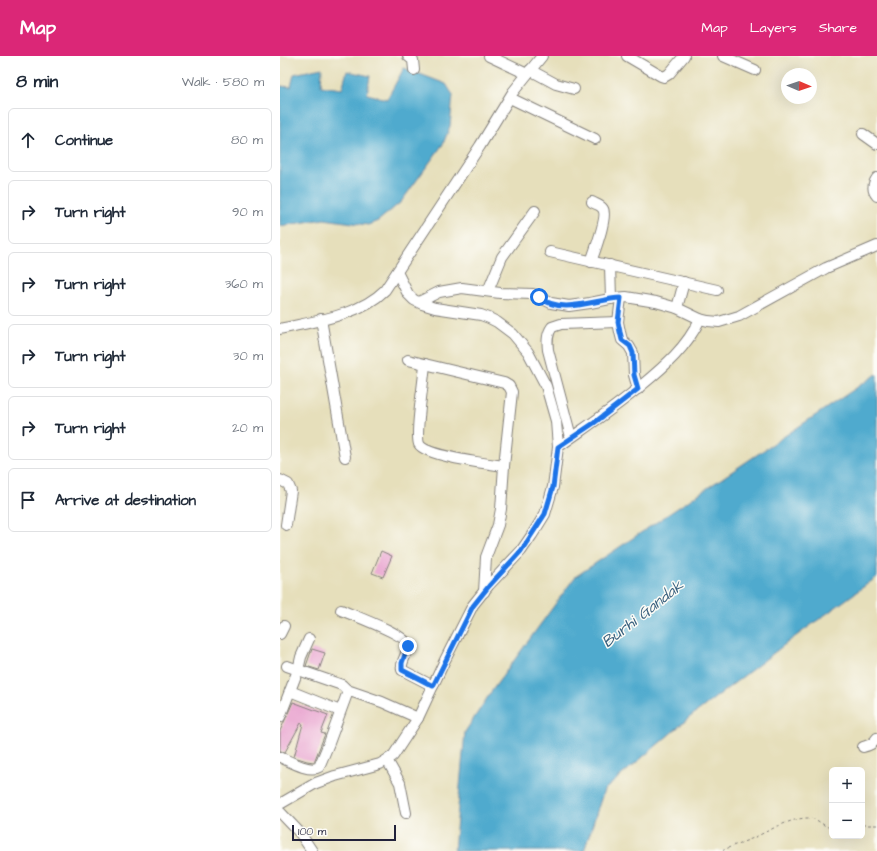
<!DOCTYPE html>
<html lang="en">
<head>
<meta charset="utf-8">
<style>
	body { margin:0; font-family:"Architects Daughter",sans-serif; background:#f2f2f3; color:#1f2937 }
	.controls { position:absolute; right:12px; bottom:12px; display:grid; overflow:hidden; border-radius:6px; box-shadow:0 4px 16px #0002 }
	.controls button { width:36px; height:36px; display:grid; place-items:center; padding:0; border:0; border-bottom:1px solid #e0e1e3; background:#fff; color:#1f2937; font:20px sans-serif }
	.compass { position:absolute; left:501px; top:12px; width:36px; height:36px; border-radius:50%; background:#fff; box-shadow:0 4px 16px #0002; rotate:92deg }
	.scale { position:absolute; left:12px; bottom:10px; width:104px; box-sizing:border-box; padding-left:4px; border:2px solid #22223b; border-top:0; font-size:11px; line-height:14px; white-space:nowrap; color:#22223b; -webkit-text-stroke:3px #fdfcf7; paint-order:stroke }
	.stop { position:absolute; width:12px; height:12px; margin:-9px; border:3px solid #1a73e8; border-radius:50%; background:#fff }
	.stop.end { background:#1a73e8; border-color:#fff; box-shadow:0 1px 4px #0008 }
	.list { margin:0; padding:0; list-style:none }
	h2 { display:flex; justify-content:space-between; align-items:center; height:52px; margin:0; padding:0 16px; font-size:17px }
	h2 small { font-size:13px; font-weight:400; color:#747a83 }
	.list li { display:grid; grid-template-columns:26px 1fr auto; gap:12px; align-items:center; box-sizing:border-box; height:64px; margin:0 8px 8px; padding:0 8px; border:1px solid #e0e1e3; border-radius:6px }
	.list b { display:block; font-size:15px; white-space:nowrap }
	.list em { font-size:13px; font-style:normal; color:#747a83 }
	.icon { flex:none; width:22px; height:22px; fill:none; stroke:currentColor; stroke-width:2; stroke-linecap:round; stroke-linejoin:round }
	.map { position:relative; flex:none; width:597px; height:795px; overflow:hidden }
	header { display:flex; align-items:center; gap:24px; box-sizing:border-box; height:56px; padding:0 20px; background:#db2777; color:#fff }
	header strong { font-size:19px }
	nav { display:flex; gap:22px; margin-inline-start:auto; font-size:14px }
	main { display:flex }
	aside { flex:1; background:#fff }
	.map>svg:first-child { display:block }
	.water { fill:#50aace; stroke:#396684 }
	.building { fill:#e79ccc }
	.lines { fill:none; stroke-linecap:round; stroke-linejoin:round }
	.minor-casing { stroke:#84807b; stroke-width:12 }
	.path { stroke:#84807b; stroke-width:1; stroke-dasharray:3 3; stroke-linecap:butt }
	.minor { stroke:#fff; stroke-width:10 }
	.route { stroke:#1a73e8; stroke-width:5 }
	.labels { text-anchor:middle; stroke-width:3; stroke-linejoin:round; paint-order:stroke }
	.water-label { font-size:16px; font-style:italic; fill:#375f7d; stroke:#fdfcf7 }
</style>
</head>
<body>
<header>
<strong>Map</strong>
<nav><a>Map</a><a>Layers</a><a>Share</a></nav>
</header>
<main>
<aside>
<h2>8 min<small>Walk · 580 m</small></h2>
<ul class="list">
<li><svg class="icon" aria-label="ahead" viewBox="0 0 24 24"><path d="M12 20V5M6 11l6-6 6 6"/></svg><div><b>Continue</b></div><em>80 m</em></li>
<li><svg class="icon" aria-label="right" viewBox="0 0 24 24"><path d="M7 20v-9h11M14 6l5 5-5 5"/></svg><div><b>Turn right</b></div><em>90 m</em></li>
<li><svg class="icon" aria-label="right" viewBox="0 0 24 24"><path d="M7 20v-9h11M14 6l5 5-5 5"/></svg><div><b>Turn right</b></div><em>360 m</em></li>
<li><svg class="icon" aria-label="right" viewBox="0 0 24 24"><path d="M7 20v-9h11M14 6l5 5-5 5"/></svg><div><b>Turn right</b></div><em>30 m</em></li>
<li><svg class="icon" aria-label="right" viewBox="0 0 24 24"><path d="M7 20v-9h11M14 6l5 5-5 5"/></svg><div><b>Turn right</b></div><em>20 m</em></li>
<li><svg class="icon" aria-label="arrive" viewBox="0 0 24 24"><path d="M6 21V4h12l-3 4 3 4H6"/></svg><div><b>Arrive at destination</b></div></li>
</ul>
</aside>
<div class="map">
<svg width="597" height="795" viewBox="0 0 597 795">
	<rect width="100%" height="100%" fill="#fdfcf7"/>
	<filter id="ink" filterUnits="userSpaceOnUse"><feTurbulence type="fractalNoise" baseFrequency=".025" numOctaves="2"/><feDisplacementMap in="SourceGraphic" scale="8" xChannelSelector="R" yChannelSelector="G"/><feConvolveMatrix kernelMatrix="1 2 1 2 8 2 1 2 1" color-interpolation-filters="sRGB"/></filter>
	<filter id="wash" filterUnits="userSpaceOnUse"><feTurbulence type="fractalNoise" baseFrequency=".012" numOctaves="4" result="noise"/><feDisplacementMap in="SourceGraphic" scale="16" xChannelSelector="R" yChannelSelector="G"/><feGaussianBlur stdDeviation="0.9" result="paint"/><feColorMatrix in="noise" values="0 0 0 0 0 0 0 0 0 0 0 0 0 0 0 0 0 1.4 0 .05"/><feComposite in="paint" operator="in"/></filter>
	<g filter="url(#wash)">
		<rect width="100%" height="100%" fill="#e6dfbb"/>
		<g class="water">
			<path d="M42 12 41 30 62 33 67 15 90 20 87 38 107 43 124 12 166 28 173 39 170 70 163 88 121 146 98 165 88 169 44 163 0 170V30L11 31 14 18Z"/>
			<path d="M597 318V521L512 583 410 661 324 734 304 795H174L185 676 211 636 295 521Z"/>
		</g>
		<g id="blocks">
			<g class="building">
				<path d="M101 495 112 500 103 521 92 517Z"/>
				<path d="M32 593 45 597 39 614 26 610Z"/>
				<path d="M13 646 48 659 41 677 45 678 34 706 27 705 14 701 23 668 21 667 5 696 0 695V675Z"/>
			</g>
		</g>
	</g>
	<g filter="url(#ink)">
		<use href="#blocks" fill-opacity="0" stroke="#84807b" stroke-width="1"/>
		<g class="lines">
			<g class="minor-casing">
				<g id="minor">
					<path d="M128 0 133 4 134 14"/>
					<path d="M209 0 247 18"/>
					<path d="M347 0 381 20 384 21 389 18 404 0"/>
					<path d="M443 0 475 14"/>
					<path d="M250 14 276 28 294 33"/>
					<path d="M230 42 315 83"/>
					<path d="M583 78 597 88"/>
					<path d="M597 122C592 129 592 134 597 140"/>
					<path d="M270 196 437 234"/>
					<path d="M311 206C314 197 328 160 323 153 321 149 315 148 312 146"/>
					<path d="M330 209 331 243"/>
					<path d="M208 235 222 201 255 155"/>
					<path d="M341 242 338 266 340 276 342 284 349 290 353 297 354 319 358 333"/>
					<path d="M139 246 159 236 182 232 220 237 253 238 271 247 289 250 310 247 335 242 346 241 376 246 397 252 420 263 428 265 439 266 459 260 546 212 597 190"/>
					<path d="M397 252 404 226"/>
					<path d="M41 263 65 401"/>
					<path d="M0 273C35 265 79 260 105 234L200 90 233 36 262 0"/>
					<path d="M128 304 224 327 229 330 232 336 224 410 221 453 218 469 206 501 204 536"/>
					<path d="M145 308C144 323 135 377 139 388 145 400 209 408 224 410"/>
					<path d="M291 381 268 294C267 285 267 278 272 271L281 268 338 266"/>
					<path d="M278 391C306 371 335 352 362 329 385 310 407 291 420 263"/>
					<path d="M0 424 8 428 11 435 6 469"/>
					<path d="M61 554C72 559 128 579 128 590 128 599 120 605 122 614L153 630"/>
					<path d="M0 578 4 570"/>
					<path d="M67 634 102 646 138 662"/>
					<path d="M10 635 60 655"/>
					<path d="M0 661 18 614 21 601 29 583"/>
					<path d="M583 691C590 689 593 688 597 682"/>
					<path d="M0 701C9 705 30 717 39 711L49 687 67 638V634L62 629 7 610"/>
					<path d="M107 704 120 727 126 757"/>
					<path d="M0 748 36 727 55 720 100 708 113 700 138 662 165 604 193 549 209 529 241 495 252 479 265 458 273 431 278 391 276 365 266 330 248 296 233 278 217 266 209 262 201 259 155 252 142 248 134 244 128 238 117 216"/>
					<path d="M0 756 20 777 32 795"/>
				</g>
			</g>
			<g class="path">
				<path d="M582 769H597"/>
				<path d="M442 795C451 790 461 787 471 783 487 776 511 761 530 762 539 763 543 771 552 772"/>
			</g>
			<use href="#minor" class="minor"/>
		</g>
	</g>
	<g class="lines" filter="url(#ink)">
		<path class="route" d="M128 590 122 607V614L153 630 193 550 209 530 241 495 265 458 273 431 278 391 314 367 358 333 354 319 353 297 350 290 342 284 340 276 338 266 341 242C315 243 282 260 259 241"/>
	</g>
	<g class="labels">
		<g class="water-label">
			<text transform="translate(362 557) rotate(-38)" y="6">Burhi Gandak</text>
		</g>
	</g>
</svg>
<div class="controls">
<button>+</button>
<button>−</button>
</div>
<svg class="compass" viewBox="-18 -18 36 36"><path d="M0-13l5 13h-10z" fill="#e53935"/><path d="M0 13l5-13h-10z" fill="#747a83"/></svg>
<div class="scale">100 m</div>
<div class="stop" style="left:259px;top:241px"></div>
<div class="stop end" style="left:128px;top:590px"></div>
</div>
</main>
</body>
</html>
